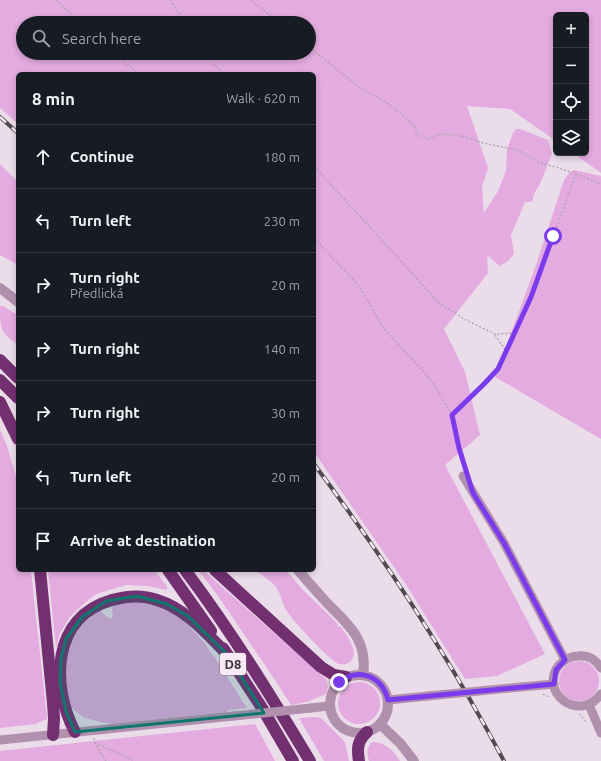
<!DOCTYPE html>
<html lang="en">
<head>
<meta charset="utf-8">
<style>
	body { margin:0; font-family:Ubuntu,sans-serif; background:#242831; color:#f1f3f6 }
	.controls { position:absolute; right:12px; top:12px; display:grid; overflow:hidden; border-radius:6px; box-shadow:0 2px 6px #0003 }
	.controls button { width:36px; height:36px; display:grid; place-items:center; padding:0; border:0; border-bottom:1px solid #363941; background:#171b24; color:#f1f3f6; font:20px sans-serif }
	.stop { position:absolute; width:12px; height:12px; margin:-9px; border:3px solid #7c3aed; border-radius:50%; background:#fff }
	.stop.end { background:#7c3aed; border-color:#fff; box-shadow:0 1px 4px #0008 }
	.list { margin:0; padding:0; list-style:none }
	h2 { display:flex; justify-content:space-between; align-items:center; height:52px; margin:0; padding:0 16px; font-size:17px }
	h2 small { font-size:13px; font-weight:400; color:#9ea1a6 }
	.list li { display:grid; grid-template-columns:26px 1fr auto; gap:12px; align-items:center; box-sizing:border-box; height:64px; padding:0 16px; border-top:1px solid #363941 }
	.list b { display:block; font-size:15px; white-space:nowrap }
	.list p { margin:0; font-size:13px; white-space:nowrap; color:#9ea1a6 }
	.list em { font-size:13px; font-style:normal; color:#9ea1a6 }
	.icon { flex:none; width:22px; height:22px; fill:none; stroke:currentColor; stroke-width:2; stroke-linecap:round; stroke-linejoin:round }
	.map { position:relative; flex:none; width:601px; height:761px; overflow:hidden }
	.search { position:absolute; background:#171b24; box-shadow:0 2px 6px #0003; left:16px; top:16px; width:300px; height:44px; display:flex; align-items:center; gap:10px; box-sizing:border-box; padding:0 14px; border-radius:22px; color:#9ea1a6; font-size:15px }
	.panel { position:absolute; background:#171b24; box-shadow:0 2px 6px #0003; left:16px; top:72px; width:300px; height:500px; border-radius:6px }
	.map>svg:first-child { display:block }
	.green { fill:#e3abdf; fill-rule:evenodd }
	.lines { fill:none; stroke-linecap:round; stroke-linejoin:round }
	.path { stroke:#b2a6b1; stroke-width:1.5; stroke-dasharray:2 2; stroke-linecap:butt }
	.minor { stroke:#b190ae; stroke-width:9 }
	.tertiary { stroke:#b190ae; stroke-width:10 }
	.motorway { stroke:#733071; stroke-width:12 }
	.rail-casing { stroke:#514a50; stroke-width:4 }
	.rail { stroke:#f8e9f7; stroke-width:2.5; stroke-dasharray:8; stroke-linecap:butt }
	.minor-bridge { stroke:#b190ae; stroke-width:9 }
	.route { stroke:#7c3aed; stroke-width:5 }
	.marked { fill:#0f766e; fill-opacity:0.2; stroke:#0f766e; stroke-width:3; stroke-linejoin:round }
	.labels { text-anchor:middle; stroke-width:3.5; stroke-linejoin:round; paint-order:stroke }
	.shield { fill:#f8e9f7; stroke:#736a72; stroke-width:1 }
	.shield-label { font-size:13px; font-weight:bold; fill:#3a3439 }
</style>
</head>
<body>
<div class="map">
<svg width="601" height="761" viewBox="0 0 601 761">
	<rect width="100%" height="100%" fill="#ebdcea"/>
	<g class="green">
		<path d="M0 0H601V173L573 153H586V15H556V141L510 109 467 106 488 168 482 187 484 213 498 191 506 171 507 149 513 133 516 129H520L548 140 552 154 540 184 534 194 532 202H525L511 235 514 254 508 261 500 266 487 255 488 273 444 329 465 372 480 435 445 465 545 654 497 676 465 679 405 583 314 452V74H18V124L0 108ZM23 23H309V53H23Z"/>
		<path d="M0 164 18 182V265L0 255Z"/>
		<path d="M574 170 601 176V439L495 377 536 265 564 180 569 173Z"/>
		<path d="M0 306H3L18 315V345C0 332 0 330 0 306Z"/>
		<path d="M0 429 7 446 18 483V570H31L47 719 36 724 0 728Z"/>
		<path d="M48 570H154L167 586V590L148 586 126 585 96 594 81 606 70 617 60 633 56 648Z"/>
		<path d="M198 570H203L326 679 328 687 326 694 307 702 291 705 277 683 218 596Z"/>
		<path d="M255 570H286L302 589 338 624 337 626V627L340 626C346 634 360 652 351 661 348 664 344 665 339 664 330 661 292 620 286 610 282 603 281 594 276 587 271 581 262 575 255 570Z"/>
		<path d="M140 600C145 602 152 602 158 604 195 617 226 676 247 708L228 710 227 712 114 724 100 722 83 717 72 708 67 698 65 657 77 629 99 610 110 619 113 617 112 607 114 604Z"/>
		<circle cx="579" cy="681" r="20"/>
		<circle cx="359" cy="703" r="21"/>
		<path d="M313 717 321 718 345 742 349 761H324L299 718Z"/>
		<path d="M255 724 275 761H0V751Z"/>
		<path d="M372 742C385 742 394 751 400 761H369C367 753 366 748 372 742Z"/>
	</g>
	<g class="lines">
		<g class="path">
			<path d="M56 0 81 23"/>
			<path d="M170 0 186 23"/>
			<path d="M251 0 279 23"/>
			<path d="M309 47 360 88 389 104 413 124 418 135 429 139 438 135 449 134 465 137 483 143 518 150 540 163 559 168 576 174 531 297 498 369 484 384 452 415 459 448 465 468"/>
			<path d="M115 53 138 74"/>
			<path d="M201 53 224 74"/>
			<path d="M314 166 439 303 464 319 495 334 515 333"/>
			<path d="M576 174 601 184"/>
			<path d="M314 238 359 286 384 329 425 373 437 389 452 415"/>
			<path d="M495 335 506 351"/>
			<path d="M543 694 549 697"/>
			<path d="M579 714 586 721"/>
			<path d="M94 738 95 743 106 761"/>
			<path d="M95 743 133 760"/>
		</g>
		<g class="minor">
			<path d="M463 476 504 543 565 660"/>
			<path d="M601 668C596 660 588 655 578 656 571 656 564 660 559 665 538 692 579 724 601 694"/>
			<path d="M521 687 554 684"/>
			<path d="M388 700 428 696"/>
			<path d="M589 705 601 733"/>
			<path d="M311 708 329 706"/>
			<path d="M0 740 234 716"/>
		</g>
		<g class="tertiary">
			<path d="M0 288 18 302"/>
			<path d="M298 570C308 582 318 593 328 604 350 626 368 641 363 675"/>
			<circle cx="359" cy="704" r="29"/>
			<path d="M380 724 400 743 414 761"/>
		</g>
		<g class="motorway">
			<path d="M0 360 18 378"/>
			<path d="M0 380 18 398"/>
			<path d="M0 402 18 439"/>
			<path d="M40 570 53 703 54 719 53 735"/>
			<path d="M168 570 211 631"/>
			<path d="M185 570C231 631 271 696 310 761"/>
			<path d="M215 570 321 667 334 675 346 677"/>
			<path d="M223 648 262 708 293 761"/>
			<path d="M75 732C51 686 51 617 112 600 126 596 143 595 157 600 186 609 206 633 227 654"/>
			<path d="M359 761C357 749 357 741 367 732"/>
		</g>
		<g class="rail-casing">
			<g id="rail">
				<path d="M0 117 18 133"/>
				<path d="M314 464C384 558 449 657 504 761"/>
			</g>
		</g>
		<use href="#rail" class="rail"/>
		<g class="minor-bridge">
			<path d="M428 696 521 687"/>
			<path d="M234 716 311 708"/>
		</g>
	</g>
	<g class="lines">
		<path class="route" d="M339 682C359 667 382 676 388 700L554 684 556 670 565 660 504 543 473 493 459 448 452 415 484 384 498 369 531 297 553 236"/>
	</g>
	<path class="marked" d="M137 596 167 604 188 616 227 654 264 713 75 732 66 712 60 683 61 658 66 639 82 617 106 601Z"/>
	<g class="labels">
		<rect class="shield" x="220" y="653" width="26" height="22" rx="3"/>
		<g class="shield-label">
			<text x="233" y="669">D8</text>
		</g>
	</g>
</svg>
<div class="controls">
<button>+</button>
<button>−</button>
<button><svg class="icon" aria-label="locate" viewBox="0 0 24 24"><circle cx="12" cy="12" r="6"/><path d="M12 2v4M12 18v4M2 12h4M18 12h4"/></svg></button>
<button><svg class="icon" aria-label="layers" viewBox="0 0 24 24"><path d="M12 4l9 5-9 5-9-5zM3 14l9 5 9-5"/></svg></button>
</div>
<div class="stop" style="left:553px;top:236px"></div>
<div class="stop end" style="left:339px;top:682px"></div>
<div class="search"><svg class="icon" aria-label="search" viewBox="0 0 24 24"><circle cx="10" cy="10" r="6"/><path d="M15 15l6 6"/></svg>Search here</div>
<section class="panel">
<h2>8 min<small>Walk · 620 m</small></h2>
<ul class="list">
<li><svg class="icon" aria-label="ahead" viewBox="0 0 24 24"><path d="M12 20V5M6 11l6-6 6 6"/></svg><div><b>Continue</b></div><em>180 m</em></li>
<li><svg class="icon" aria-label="left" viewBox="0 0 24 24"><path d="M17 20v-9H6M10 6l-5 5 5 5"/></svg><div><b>Turn left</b></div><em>230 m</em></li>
<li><svg class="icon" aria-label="right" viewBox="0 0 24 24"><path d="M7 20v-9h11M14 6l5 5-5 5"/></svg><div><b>Turn right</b><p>Předlická</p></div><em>20 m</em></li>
<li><svg class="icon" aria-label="right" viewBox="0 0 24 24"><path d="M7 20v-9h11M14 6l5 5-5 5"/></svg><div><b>Turn right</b></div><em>140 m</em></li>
<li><svg class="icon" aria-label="right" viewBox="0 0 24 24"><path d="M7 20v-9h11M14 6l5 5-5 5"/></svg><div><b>Turn right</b></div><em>30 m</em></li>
<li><svg class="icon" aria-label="left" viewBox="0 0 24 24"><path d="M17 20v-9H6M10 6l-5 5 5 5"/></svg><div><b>Turn left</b></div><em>20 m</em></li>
<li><svg class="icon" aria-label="arrive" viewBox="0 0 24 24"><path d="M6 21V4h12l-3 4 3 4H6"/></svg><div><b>Arrive at destination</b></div></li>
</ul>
</section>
</div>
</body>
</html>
